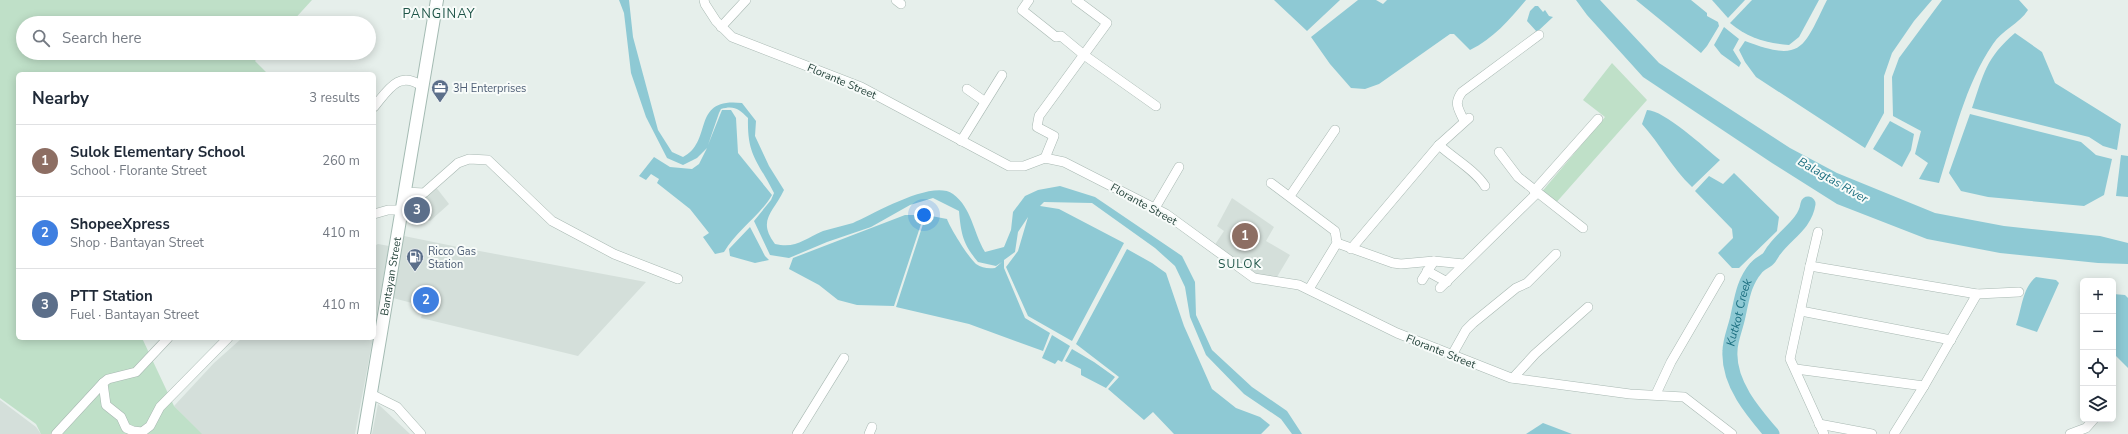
<!DOCTYPE html>
<html lang="en">
<head>
<meta charset="utf-8">
<style>
	body { margin:0; font-family:"Nunito Sans",sans-serif; background:#f2f2f3; color:#1f2937 }
	.controls { position:absolute; right:12px; bottom:12px; display:grid; overflow:hidden; border-radius:6px; box-shadow:0 2px 10px #0003 }
	.controls button { width:36px; height:36px; display:grid; place-items:center; padding:0; border:0; border-bottom:1px solid #e0e1e3; background:#fff; color:#1f2937; font:20px sans-serif }
	.you { position:absolute; left:924px; top:215px; width:14px; height:14px; margin:-10px; border:3px solid #fff; border-radius:50%; background:#1a73e8; box-shadow:0 0 0 6px #1a73e833 }
	.badge { display:grid; place-items:center; width:26px; height:26px; border-radius:50%; background:#7f5249; color:#fff; font-size:13px; font-weight:700 }
	.pin { position:absolute; translate:-50% -50%; border:2px solid #fff; box-shadow:0 1px 4px #0006 }
	.list { margin:0; padding:0; list-style:none }
	h2 { display:flex; justify-content:space-between; align-items:center; height:52px; margin:0; padding:0 16px; font-size:17px }
	h2 small { font-size:13px; font-weight:400; color:#747a83 }
	.list li { display:grid; grid-template-columns:26px 1fr auto; gap:12px; align-items:center; box-sizing:border-box; height:72px; padding:0 16px; border-top:1px solid #e0e1e3 }
	.list b { display:block; font-size:15px; white-space:nowrap }
	.list p { margin:0; font-size:13px; white-space:nowrap; color:#747a83 }
	.list em { font-size:13px; font-style:normal; color:#747a83 }
	.icon { flex:none; width:22px; height:22px; fill:none; stroke:currentColor; stroke-width:2; stroke-linecap:round; stroke-linejoin:round }
	.map { position:relative; flex:none; width:2128px; height:434px; overflow:hidden }
	.search { position:absolute; background:#fff; box-shadow:0 2px 10px #0003; left:16px; top:16px; width:360px; height:44px; display:flex; align-items:center; gap:10px; box-sizing:border-box; padding:0 14px; border-radius:22px; color:#747a83; font-size:15px }
	.panel { position:absolute; background:#fff; box-shadow:0 2px 10px #0003; left:16px; top:72px; width:360px; height:268px; border-radius:6px }
	.map>svg:first-child { display:block }
	.built { fill:#d4dfda }
	.green { fill:#bfe0c8 }
	.water { fill:#8ec9d4 }
	.lines { fill:none; stroke-linecap:round; stroke-linejoin:round }
	.river { stroke:#8ec9d4; stroke-width:15 }
	.street-casing { stroke:#a8b8b2; stroke-width:10 }
	.secondary-casing { stroke:#a4bbb3; stroke-width:14 }
	.street { stroke:#fff; stroke-width:9 }
	.secondary { stroke:#fff; stroke-width:12 }
	.labels { text-anchor:middle; stroke-width:4; stroke-linejoin:round; paint-order:stroke }
	.street-label { font-size:11px; fill:#24423a; stroke:#f7fbf9 }
	.service-label { font-size:11px; fill:#4e5e75; stroke:#f7fbf9; text-anchor:start }
	.water-label { font-size:12px; font-style:italic; fill:#1c6f80; stroke:#f7fbf9 }
	.neighbourhood-label { font-size:12px; letter-spacing:1px; fill:#1f5548; stroke:#f7fbf9 }
	.quarter-label { font-size:13px; letter-spacing:1px; fill:#1f5548; stroke:#f7fbf9 }
</style>
</head>
<body>
<div class="map">
<svg width="2128" height="434" viewBox="0 0 2128 434">
	<rect width="100%" height="100%" fill="#e6efeb"/>
	<g class="built">
		<path d="M435 186 449 204 430 221 406 217 410 196Z"/>
		<path d="M1232 198 1274 227 1266 241 1290 255 1277 277 1259 276 1214 246 1224 231 1217 226Z"/>
		<path d="M404 236 458 247 646 282 578 356 421 318 424 307H427L393 298Z"/>
		<path d="M378 244 389 246 374 330V246Z"/>
		<path d="M242 338H373L355 434H201L174 406 214 363Z"/>
		<path d="M0 400 36 427 41 434H0Z"/>
		<path d="M378 404 410 434H372Z"/>
	</g>
	<g class="green">
		<path d="M0 0H312L291 23H23V53H262L255 61 266 72 264 74H18V338H142L174 406 202 434H41L36 424 0 398Z"/>
		<path d="M1612 63 1647 100 1554 205 1540 194 1605 117 1583 100Z"/>
	</g>
	<g class="water">
		<path d="M619 0H629L633 37 658 130 672 152 683 157C714 141 690 97 742 103L756 121 755 136 769 166 784 190C773 213 757 220 775 244 796 249 804 239 823 231 833 228 843 226 853 223 874 214 932 179 953 194 972 208 973 232 985 252L1004 247 1011 230 1013 212 1025 196 1038 190 1060 186 1095 197 1182 256 1195 282 1196 315 1212 350 1252 387 1287 411 1302 434H1292L1281 419 1244 394 1206 355 1190 317 1185 287 1175 266 1155 248 1092 203 1044 202 1040 206 1059 209 1124 243 1072 341 1028 316 1006 267 1018 251 1028 217 1018 232 1015 252 1004 260V268L1025 318 1050 333 1043 351 969 324 896 307 926 215 947 219C950 228 969 258 976 264 982 268 988 269 995 268L1002 262 996 266 978 262C963 244 961 234 959 211L933 198 910 205 871 227 827 242 789 258 770 255 754 221 771 200 774 193C758 161 747 156 748 118 739 109 734 105 721 109L719 113 708 145 722 110H731L736 118 738 153 772 195C759 217 737 230 724 252L715 254 703 237 709 233 690 209 657 183 659 179 651 174 646 180 639 176 654 157 670 167 692 169 699 164 707 148 697 158 683 165 667 158 646 117 631 73 624 13Z"/>
		<path d="M1274 0H1340L1307 31Z"/>
		<path d="M1358 0H1376L1383 4 1387 0H1526C1509 20 1493 39 1470 50L1454 34H1450L1379 84 1365 89 1351 88 1330 64 1311 37Z"/>
		<path d="M1576 0H1600L1659 63 1790 148 1837 173 1935 213 2004 226 2100 236 2128 243V264L2098 263 2000 253 1927 239 1837 204 1772 163 1643 77 1587 15Z"/>
		<path d="M1636 0H1691L1707 13V16L1718 22 1719 26 1707 46 1701 53Z"/>
		<path d="M1712 0H1745L1728 18Z"/>
		<path d="M1752 0H1819L1799 37 1789 45C1766 43 1748 38 1730 23Z"/>
		<path d="M1827 0H1932L1914 21 1892 53 1884 76V113L1865 148 1756 77 1745 62 1739 50 1745 41C1803 63 1803 48 1827 0Z"/>
		<path d="M1942 0H2019L2028 10C2019 24 2002 30 1993 44 1965 85 1954 136 1939 183L1919 179 1928 163 1915 154 1921 131 1893 116 1892 77 1899 58Z"/>
		<path d="M1535 6H1538L1543 12 1545 10 1549 16 1553 17 1537 32 1527 21 1530 11Z"/>
		<path d="M1724 27 1739 39 1733 50 1741 63 1739 67 1721 54 1714 45Z"/>
		<path d="M2015 33 2042 52 2055 83 2121 124 2117 150 2103 146 2089 137 1972 108C1984 73 1986 58 2015 33Z"/>
		<path d="M1647 110C1664 110 1705 148 1720 160L1692 187C1672 168 1660 144 1642 124Z"/>
		<path d="M1970 114 2081 142 2096 155 2112 159 2104 195 2084 206 1988 197 1961 191 1949 173Z"/>
		<path d="M1890 121 1914 134 1911 150 1902 167 1873 149Z"/>
		<path d="M2121 155 2128 156V197L2116 196Z"/>
		<path d="M1734 173 1779 217 1777 231 1739 268H1732L1718 253 1733 238 1732 229 1695 191 1709 176 1723 184Z"/>
		<path d="M905 215H924L894 306 857 305 838 300 819 285 789 269 793 258Z"/>
		<path d="M750 227 765 256 769 260 755 263 730 256 729 249Z"/>
		<path d="M1127 249 1152 263 1166 273 1184 326 1212 389 1236 408 1260 417 1270 425 1261 434H1174L1153 412 1144 420 1108 389 1119 377 1076 344Z"/>
		<path d="M2036 277 2056 280 2059 283 2037 332 2016 325C2022 309 2022 288 2036 277Z"/>
		<path d="M2113 294 2125 295 2128 298V368L2113 353Z"/>
		<path d="M1052 335 1070 346 1062 362 1058 360 1055 364 1042 358Z"/>
		<path d="M1072 349 1094 362 1115 377 1106 388 1081 375V369L1065 361Z"/>
		<path d="M1543 423 1572 434H1526Z"/>
	</g>
	<g class="lines">
		<path class="river" id="s1" d="M1772 434C1753 412 1728 383 1730 351 1730 340 1736 327 1738 316 1742 298 1744 282 1756 268 1759 264 1764 262 1768 259 1771 256 1772 252 1775 249 1787 233 1805 224 1808 204"/>
		<g class="street-casing">
			<g id="street">
				<path d="M704 0 705 4 716 21 732 37 861 87 1009 166H1024L1045 158 1064 162 1166 214 1254 278 1299 285 1397 333 1511 378 1630 394 1684 397 1732 434"/>
				<path d="M896 0 901 4"/>
				<path d="M1029 0 1022 10 1056 37 1061 36 1084 55 1156 106"/>
				<path d="M721 27 746 0"/>
				<path d="M967 89 984 101"/>
				<path d="M374 107C388 90 399 69 423 87"/>
				<path d="M1464 121C1459 109 1453 104 1462 92L1539 35"/>
				<path d="M961 141 1002 75"/>
				<path d="M1439 145C1453 158 1475 170 1485 186"/>
				<path d="M1499 152 1518 177 1583 228"/>
				<path d="M1045 158 1054 136 1037 127 1039 116 1107 23 1076 0"/>
				<path d="M1271 183 1335 231 1337 243 1309 289"/>
				<path d="M1534 191 1598 119"/>
				<path d="M405 192 424 193 458 163 469 159 488 160 552 221 614 254 678 279"/>
				<path d="M1290 196 1335 130"/>
				<path d="M1155 208 1179 167"/>
				<path d="M374 214 388 210H402"/>
				<path d="M1337 243 1393 263 1401 264 1434 261 1464 264"/>
				<path d="M1351 249 1439 145 1469 118"/>
				<path d="M1810 266 1818 232"/>
				<path d="M1427 271 1447 282"/>
				<path d="M1422 280 1434 261"/>
				<path d="M1440 288 1537 193"/>
				<path d="M1977 294 2019 292"/>
				<path d="M1801 311 1951 340"/>
				<path d="M168 338 136 372 108 379 103 383 106 405 121 417 126 428 133 431 142 432 150 426 160 407 228 338"/>
				<path d="M1452 355 1466 330 1473 323 1516 288 1527 283 1556 254"/>
				<path d="M1796 369 1924 386"/>
				<path d="M1513 378 1535 354 1588 307"/>
				<path d="M371 394 397 407 421 434"/>
				<path d="M1656 394 1671 362 1720 278"/>
				<path d="M1819 424 1872 434"/>
				<path d="M56 434 103 383"/>
				<path d="M797 434 844 358"/>
				<path d="M869 434 872 427"/>
				<path d="M1824 434 1790 359 1810 266 1977 294 1924 386 1894 434"/>
				<path d="M2070 434 2086 428 2094 419"/>
			</g>
		</g>
		<g class="secondary-casing">
			<g id="secondary">
				<path id="s2" d="M364 434 437 0"/>
			</g>
		</g>
		<use href="#street" class="street"/>
		<use href="#secondary" class="secondary"/>
	</g>
	<defs>
		<g id="office-pin" transform="scale(0.9)"><path d="M0 17L-7.5 6A9.5 9.5 0 1 1 7.5 6Z" fill="#5c6f8a" stroke="#f7fbf9"/><path d="M-6-3h4V-5.5h4V-3h4V5H-6ZM-1-4.5V-3h2v-1.5ZM-6 0V1H6V0Z" fill="#fff"/></g>
		<g id="fuel-pin" transform="scale(0.9)"><path d="M0 17L-7.5 6A9.5 9.5 0 1 1 7.5 6Z" fill="#5c6f8a" stroke="#f7fbf9"/><path d="M-5.5-6h7V0h2V4h1.3V-2.5L3-4.5l.8-.8L6-3V5H2.5V1h-1V6h-7ZM-4.2-4.7v3.2H.2V-4.7Z" fill="#fff"/></g>
	</defs>
	<g fill-rule="evenodd">
		<use href="#office-pin" x="440" y="88"/>
		<use href="#fuel-pin" x="415" y="257"/>
	</g>
	<g class="labels">
		<g class="street-label">
			<text transform="translate(842 81) rotate(23)" y="4">Florante Street</text>
			<text transform="translate(1144 204) rotate(29)" y="4">Florante Street</text>
			<text dy="4" stroke="none"><textPath href="#s2" startOffset="160">Bantayan Street</textPath></text>
			<text transform="translate(1441 351) rotate(22)" y="4">Florante Street</text>
		</g>
		<g class="service-label">
			<text x="453" y="92">3H Enterprises</text>
			<text x="428" y="255">Ricco Gas<tspan x="428" dy="13">Station</tspan></text>
		</g>
		<g class="water-label">
			<text transform="translate(1833 180) rotate(30)" y="4">Balagtas River</text>
			<text dy="4" stroke="none"><textPath href="#s1" startOffset="135">Kutkot Creek</textPath></text>
		</g>
		<g class="neighbourhood-label">
			<text x="1240" y="268">SULOK</text>
		</g>
		<g class="quarter-label">
			<text x="439" y="18">PANGINAY</text>
		</g>
	</g>
</svg>
<div class="controls">
<button>+</button>
<button>−</button>
<button><svg class="icon" aria-label="locate" viewBox="0 0 24 24"><circle cx="12" cy="12" r="6"/><path d="M12 2v4M12 18v4M2 12h4M18 12h4"/></svg></button>
<button><svg class="icon" aria-label="layers" viewBox="0 0 24 24"><path d="M12 4l9 5-9 5-9-5zM3 14l9 5 9-5"/></svg></button>
</div>
<div class="you"></div>
<div class="pin badge" style="left:1245px;top:236px;background:#8d6e63">1</div>
<div class="pin badge" style="left:426px;top:300px;background:#3f7fe0">2</div>
<div class="pin badge" style="left:417px;top:210px;background:#5c6f8a">3</div>
<div class="search"><svg class="icon" aria-label="search" viewBox="0 0 24 24"><circle cx="10" cy="10" r="6"/><path d="M15 15l6 6"/></svg>Search here</div>
<section class="panel">
<h2>Nearby<small>3 results</small></h2>
<ul class="list">
<li><span class="badge" style="background:#8d6e63">1</span><div><b>Sulok Elementary School</b><p>School · Florante Street</p></div><em>260 m</em></li>
<li><span class="badge" style="background:#3f7fe0">2</span><div><b>ShopeeXpress</b><p>Shop · Bantayan Street</p></div><em>410 m</em></li>
<li><span class="badge" style="background:#5c6f8a">3</span><div><b>PTT Station</b><p>Fuel · Bantayan Street</p></div><em>410 m</em></li>
</ul>
</section>
</div>
</body>
</html>
